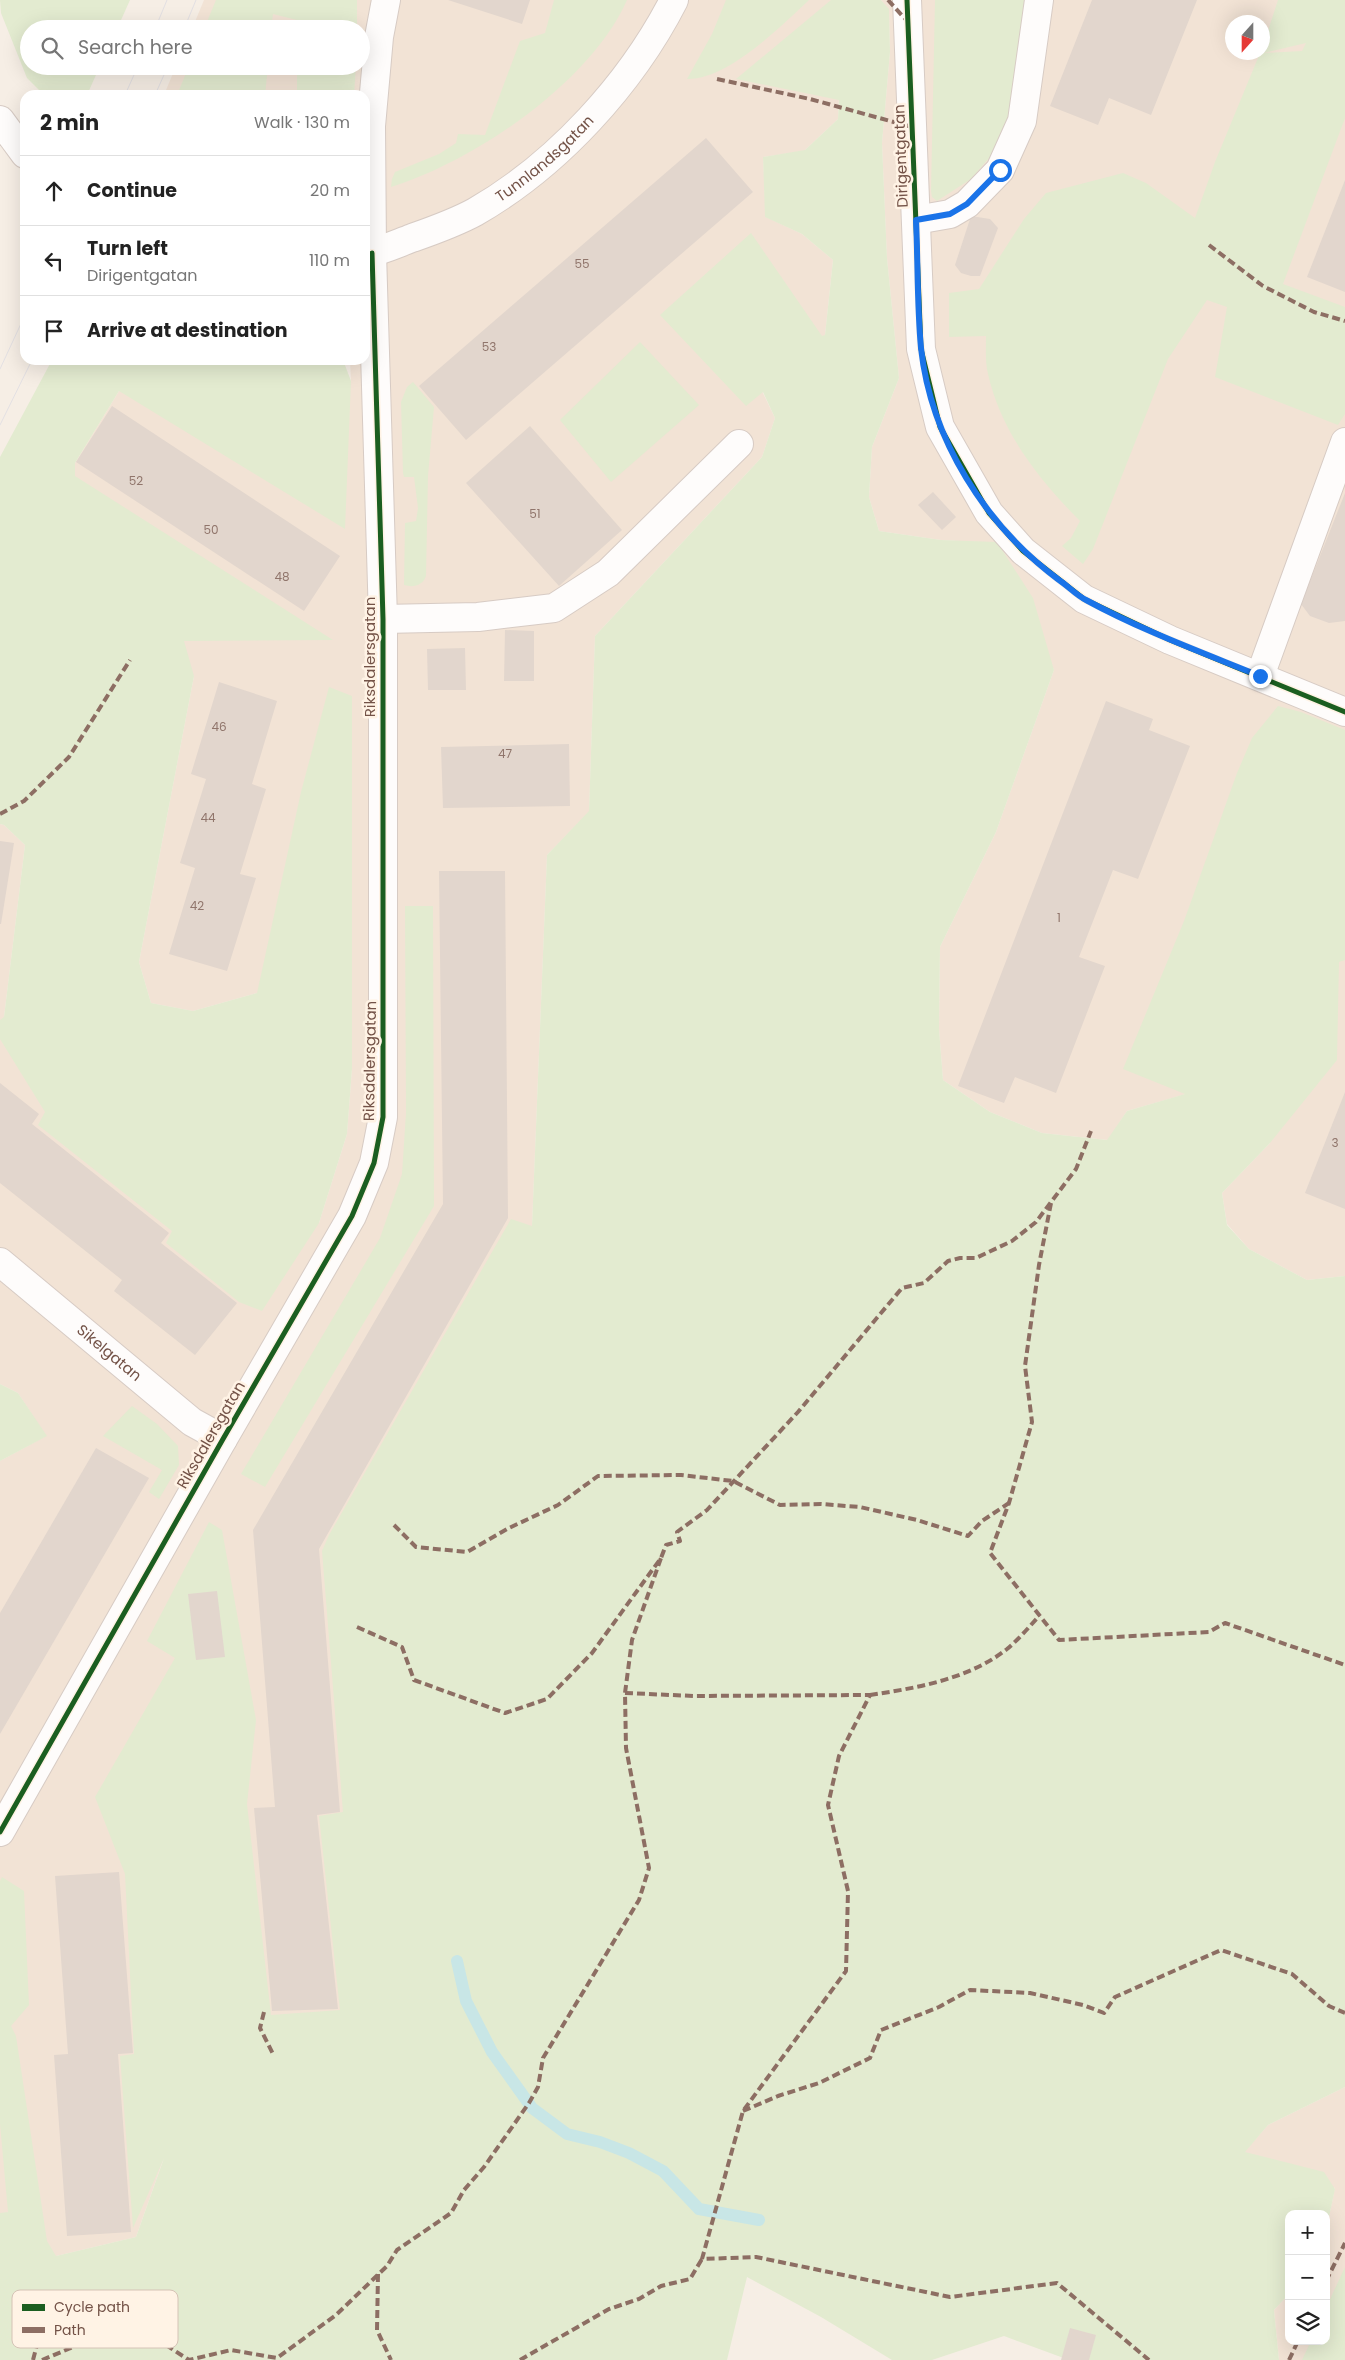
<!DOCTYPE html>
<html lang="en">
<head>
<meta charset="utf-8">
<style>
	body { margin:0; font-family:Poppins,sans-serif; background:#f2f2f2; color:#222 }
	.controls { position:absolute; right:15px; bottom:15px; display:grid; overflow:hidden; border-radius:10px; box-shadow:0 5px 20px #0002 }
	.controls button { width:45px; height:45px; display:grid; place-items:center; padding:0; border:0; border-bottom:1px solid #e0e0e0; background:#fff; color:#222; font:25px sans-serif }
	.compass { position:absolute; left:1225px; top:15px; width:45px; height:45px; border-radius:50%; background:#fff; box-shadow:0 5px 20px #0002; rotate:201deg }
	.stop { position:absolute; width:15px; height:15px; margin:-11px; border:4px solid #1a73e8; border-radius:50%; background:#fff }
	.stop.end { background:#1a73e8; border-color:#fff; box-shadow:0 1px 5px #0008 }
	.list { margin:0; padding:0; list-style:none }
	h2 { display:flex; justify-content:space-between; align-items:center; height:65px; margin:0; padding:0 20px; font-size:21px }
	h2 small { font-size:16px; font-weight:400; color:#767676 }
	.list li { display:grid; grid-template-columns:32px 1fr auto; gap:15px; align-items:center; box-sizing:border-box; height:70px; padding:0 20px; border-top:1px solid #e0e0e0 }
	.list b { display:block; font-size:19px; white-space:nowrap }
	.list p { margin:0; font-size:16px; white-space:nowrap; color:#767676 }
	.list em { font-size:16px; font-style:normal; color:#767676 }
	.icon { flex:none; width:28px; height:28px; fill:none; stroke:currentColor; stroke-width:2; stroke-linecap:round; stroke-linejoin:round }
	.map { position:relative; flex:none; width:1345px; height:2360px; overflow:hidden }
	.search { position:absolute; background:#fff; box-shadow:0 5px 20px #0002; left:20px; top:20px; width:350px; height:55px; display:flex; align-items:center; gap:12px; box-sizing:border-box; padding:0 18px; border-radius:28px; color:#767676; font-size:19px }
	.panel { position:absolute; background:#fff; box-shadow:0 5px 20px #0002; left:20px; top:90px; width:350px; height:275px; border-radius:15px }
	.map>svg:first-child { display:block }
	.residential { fill:#f2e3d5; fill-rule:evenodd }
	.green { fill:#e3ebd0; fill-rule:evenodd }
	.lines { fill:none; stroke-linecap:round; stroke-linejoin:round }
	.stream { stroke:#c8e6e6; stroke-width:12 }
	.building { fill:#e2d6cd }
	.minor-casing { stroke:#d7cbc4; stroke-width:30 }
	.minor { stroke:#fefcfb; stroke-width:28 }
	.tram { stroke:#e3e0e3; stroke-width:1 }
	.quiet { stroke:#8d6e63; stroke-width:4; stroke-dasharray:8 4; stroke-linecap:butt }
	.cycleway-casing { stroke:#fff3e5; stroke-width:8 }
	.cycleway { stroke:#1b5e20; stroke-width:5 }
	.route { stroke:#1a73e8; stroke-width:6 }
	.labels { text-anchor:middle; stroke-width:5; stroke-linejoin:round; paint-order:stroke }
	.number-label { font-size:12px; fill:#90756b }
	.street-label { font-size:15px; fill:#735247; stroke:#fff3e5 }
	.key { fill:#fff3e5; stroke:#d5c3b6; stroke-width:1 }
	.key-label { font-size:14px; fill:#735247 }
</style>
</head>
<body>
<div class="map">
<svg width="1345" height="2360" viewBox="0 0 1345 2360">
	<rect width="100%" height="100%" fill="#f6eee5"/>
	<g class="residential">
		<path d="M204 0H853L841 51 838 119 804 151 763 157 766 217 802 234 833 260 825 335 762 391 775 418 762 457 595 636 589 812 547 855 532 1226 363 2000 168 2146 136 2237 56 2256 0 2360V1461L46 1436 18 1393 0 1384V824L4 825 25 845 4 1017 319 1223 347 1134 352 1069V1007L257 993 193 1011 151 1003 139 962 194 676 75 504V463L138 360 351 381 350 360H365V95H164L176 66H361V29H192Z"/>
		<path d="M881 0H1345V1276L1307 1280 1249 1249 1227 1224 1222 1193 1270 1143 1186 1094 1127 1111 1108 1140 1042 1133 990 1112 943 1080 939 1029 940 947 996 832 1054 670 997 543 941 540 879 531 869 497 872 447 899 378 887 258 882 143 890 52 889 10ZM1232 22H1262V52H1232Z"/>
		<path d="M1345 2087V2360H1279L1274 2310 1289 2294V2341H1326V2231L1335 2188 1244 2152 1268 2125Z"/>
	</g>
	<g class="green">
		<path d="M0 0H130L117 29H29V66H100L87 95H44L27 78 1 13Z"/>
		<path d="M216 0H357V29H300L301 21 273 14 271 29H204Z"/>
		<path d="M554 0H627C591 82 475 161 391 187L392 179 395 172 439 154 456 143 458 134 485 135 520 41 545 33Z"/>
		<path d="M726 0H809C781 26 728 80 687 79L712 34Z"/>
		<path d="M831 0H881L889 9 890 52 882 143 887 258 899 378 872 447 869 497 879 531 941 540 997 542 1033 598 1054 670 996 832 940 947 939 1029 943 1080 990 1112 1042 1133 1107 1140 1127 1111 1185 1094 1123 1069 1184 921 1237 773 1252 738 1278 706 1301 712 1345 730V960L1339 962 1337 1060 1270 1143 1222 1193 1227 1225 1249 1249 1307 1280 1345 1276V2087L1268 2125 1245 2152 1324 2172 1335 2189 1326 2231V2214H1289V2294L1274 2310 1279 2360H1069L1004 2336 932 2360H892L821 2317 747 2277 727 2360H0V2213L8 2212 0 2124V1881L2 1877 24 1891 29 2005 11 2026 16 2036 47 2241 56 2256 136 2237 164 2158 133 2228 120 2056 134 2054 125 1874 95 1797 175 1658 147 1641 209 1522 222 1530 256 1720 247 1804 271 2015 340 2010 319 1816 343 1812 322 1551 329 1535 511 1219 532 1226 547 855 589 811 595 636 762 457 775 418 763 392 746 406 660 315 751 233 822 336 825 335 833 260 802 234 765 217 763 157 805 150 838 119 839 100 736 79Z"/>
		<path d="M935 0H1027L1015 112 996 150 971 179 937 201 932 197 931 191Z"/>
		<path d="M1278 0H1345V118L1283 284 1345 307V414L1338 425 1215 377 1227 307 1207 300 1168 359 1093 549 1083 564 1062 546 1071 538 1080 521C1039 480 1001 432 988 374 985 362 986 348 986 336L949 337V293L979 289 1024 219 1046 193 1123 173 1146 183 1195 218 1215 162 1260 53 1262 52 1263 46ZM1306 43 1302 51 1264 53Z"/>
		<path d="M189 66H268L265 95H177Z"/>
		<path d="M297 66H356L354 95H297Z"/>
		<path d="M640 342 699 405 611 482 560 420Z"/>
		<path d="M52 360H343L351 381 345 529 119 391 75 463V476L333 640 184 641 194 676 139 962 151 1003 193 1011 257 993 301 792 329 687 352 696V1069L347 1134 319 1223 262 1311 239 1302 166 1243 172 1231 38 1125 45 1112 0 1039V1020L4 1017 25 845 4 825 0 824V457Z"/>
		<path d="M413 382 434 407 428 476 426 576C423 585 414 588 404 585L405 523 416 521 418 508 414 477H404L403 473 401 402 407 387Z"/>
		<path d="M405 906H433L434 1206 265 1487 241 1474 380 1238 402 1174 406 1113Z"/>
		<path d="M0 1384 18 1393 47 1436 0 1461Z"/>
		<path d="M132 1406 157 1424 178 1446 179 1465 159 1499 149 1492 162 1470 103 1436Z"/>
		<path d="M1345 2267V2360H1302L1311 2341H1326V2308Z"/>
	</g>
	<g class="lines">
		<path class="stream" d="M457 1961 466 2001 492 2052 532 2108 567 2134 600 2142 629 2153 663 2171 699 2209 759 2220"/>
	</g>
	<g class="building">
		<path d="M448 0H530L522 24Z"/>
		<path d="M1092 0H1197L1151 115 1109 98 1098 125 1050 106Z"/>
		<path d="M706 138 753 192 466 440 419 386Z"/>
		<path d="M1345 180V292L1307 277Z"/>
		<path d="M971 216 990 219 998 228 980 276H971L961 273 955 265Z"/>
		<path d="M112 406 340 556 304 611 76 462Z"/>
		<path d="M530 426 622 530 559 586 466 483Z"/>
		<path d="M933 492 956 517 942 530 918 505Z"/>
		<path d="M1345 493V621L1329 623 1310 616 1301 604Z"/>
		<path d="M505 630 534 631V681H504Z"/>
		<path d="M465 648 466 690H428L427 649Z"/>
		<path d="M219 682 277 701 252 784 266 789 240 874 256 878 227 971 169 954 195 868 180 863 206 779 191 774Z"/>
		<path d="M1106 701 1153 719 1149 730 1190 746 1138 879 1113 870 1079 957 1105 966 1056 1093 1015 1077 1004 1103 958 1086Z"/>
		<path d="M569 744 570 806 443 808 441 747Z"/>
		<path d="M0 841 14 843 1 924H0Z"/>
		<path d="M439 871H505L508 1218 319 1549 340 1812 317 1815 338 2009 272 2011 254 1808 275 1807 253 1530 443 1204Z"/>
		<path d="M0 1083 39 1114 32 1124 169 1233 161 1243 237 1303 195 1355 114 1291 122 1280 0 1183Z"/>
		<path d="M1345 1092V1209L1305 1193Z"/>
		<path d="M96 1448 149 1478 0 1734V1613Z"/>
		<path d="M217 1591 225 1657 196 1660 188 1594Z"/>
		<path d="M119 1872 133 2053 118 2054 131 2232 67 2236 54 2055 68 2054 55 1876Z"/>
		<path d="M1070 2328 1096 2335 1089 2360H1061Z"/>
	</g>
	<g class="lines">
		<g class="minor-casing">
			<g id="minor">
				<path d="M907 0 921 349 940 427 989 513 1023 551 1084 599 1170 640 1345 712"/>
				<path d="M0 120 25 154"/>
				<path d="M916 220 950 214 967 204 1000 170 1022 121 1039 0"/>
				<path id="s1" d="M365 254C381 251 396 244 412 238 432 231 455 223 475 212 557 165 631 84 674 0"/>
				<path d="M383 619 478 617 554 608 608 573 739 444"/>
				<path d="M1260 676 1345 442"/>
				<path id="s2" d="M0 1262 192 1422 223 1439"/>
				<path d="M0 1832 223 1439 352 1216 374 1163 383 1117V619L372 253 371 126 379 37 386 0"/>
			</g>
		</g>
		<use href="#minor" class="minor"/>
		<g class="tram">
			<path d="M155 29 167 0"/>
			<path d="M184 29 196 0"/>
			<path d="M125 95 138 66"/>
			<path d="M155 95 168 66"/>
			<path d="M0 369 25 315"/>
			<path d="M0 425 32 360"/>
		</g>
		<g class="quiet">
			<path d="M888 0 908 22"/>
			<path d="M717 79 810 99 912 127"/>
			<path d="M1209 245 1263 286 1314 312 1345 321"/>
			<path d="M0 814 24 801 69 757 130 660"/>
			<path d="M1051 1203 1039 1265 1025 1366 1032 1422 1009 1503 990 1553 1059 1640 1209 1632 1225 1623 1345 1665"/>
			<path d="M394 1525 416 1547 467 1552 509 1528 558 1505 598 1476 681 1475 733 1481 780 1505 821 1504 860 1507 917 1520 968 1536 982 1521 1009 1503"/>
			<path d="M357 1627 402 1647 414 1680 505 1713 547 1699 592 1653 661 1558 666 1545 680 1541 677 1532 707 1510 798 1412 902 1288 924 1283 948 1261 960 1258H976L1012 1241 1036 1222 1076 1169 1091 1131"/>
			<path d="M625 1693 694 1696 870 1695 839 1756 828 1805 848 1891 846 1971 743 2111 702 2259 756 2257 950 2297 1057 2283 1149 2360"/>
			<path d="M870 1695C917 1688 969 1679 1007 1649 1019 1639 1029 1627 1039 1616"/>
			<path d="M264 2012 260 2028 273 2054"/>
			<path d="M743 2111 778 2096 819 2083 870 2058 881 2030 939 2007 970 1990 1030 1993 1083 2005 1104 2013 1115 1997 1221 1950 1292 1974 1329 2006 1345 2013"/>
			<path d="M378 2274 377 2330 391 2360"/>
			<path d="M1326 2281 1345 2243"/>
			<path d="M33 2360 38 2341"/>
			<path d="M42 2360 97 2337 149 2334 189 2360 231 2350 277 2358 336 2315 387 2266 397 2250 451 2213 464 2190 484 2167 529 2103 538 2087 543 2058 639 1900 649 1868 626 1748 625 1693 632 1640 661 1558"/>
			<path d="M520 2360 609 2309 639 2299 661 2286 690 2279 702 2259"/>
			<path d="M1289 2360 1298 2341"/>
		</g>
		<g class="cycleway-casing">
			<g id="cycleway">
				<path d="M907 0 921 349 940 427 989 513 1023 551 1084 599 1170 640 1345 712"/>
				<path d="M0 1832 223 1439 352 1216 374 1163 383 1117V619L372 253"/>
			</g>
		</g>
		<use href="#cycleway" class="cycleway"/>
	</g>
	<g class="lines">
		<path class="route" d="M1000 170 967 204 950 214 916 220C918 262 917 306 921 348 931 440 986 526 1059 580 1068 586 1076 595 1086 600 1141 630 1201 652 1260 676"/>
	</g>
	<g class="labels">
		<g class="number-label">
			<text x="582" y="268">55</text>
			<text x="489" y="351">53</text>
			<text x="136" y="485">52</text>
			<text x="535" y="518">51</text>
			<text x="211" y="534">50</text>
			<text x="282" y="581">48</text>
			<text x="219" y="731">46</text>
			<text x="505" y="758">47</text>
			<text x="208" y="822">44</text>
			<text x="197" y="910">42</text>
			<text x="1059" y="922">1</text>
			<text x="1335" y="1147">3</text>
		</g>
		<g class="street-label">
			<text transform="translate(901 156) rotate(-92)" y="5">Dirigentgatan</text>
			<text dy="5" stroke="none"><textPath href="#s1" startOffset="206">Tunnlandsgatan</textPath></text>
			<text transform="translate(370 657) rotate(-90)" y="5">Riksdalersgatan</text>
			<text transform="translate(370 1061) rotate(-89)" y="5">Riksdalersgatan</text>
			<text dy="5" stroke="none"><textPath href="#s2" startOffset="142">Sikelgatan</textPath></text>
			<text transform="translate(211 1435) rotate(-60)" y="5">Riksdalersgatan</text>
		</g>
	</g>
	<rect x="12" y="2290" width="166" height="58" rx="8" class="key"/>
	<rect x="22" y="2304" width="23" height="7" fill="#1b5e20"/>
	<rect x="22" y="2327" width="23" height="6" fill="#8d6e63"/>
	<g class="key-label">
		<text x="54" y="2312">Cycle path</text>
		<text x="54" y="2335">Path</text>
	</g>
</svg>
<div class="controls">
<button>+</button>
<button>−</button>
<button><svg class="icon" aria-label="layers" viewBox="0 0 24 24"><path d="M12 4l9 5-9 5-9-5zM3 14l9 5 9-5"/></svg></button>
</div>
<svg class="compass" viewBox="-18 -18 36 36"><path d="M0-13l5 13h-10z" fill="#e53935"/><path d="M0 13l5-13h-10z" fill="#767676"/></svg>
<div class="stop" style="left:1000px;top:170px"></div>
<div class="stop end" style="left:1260px;top:676px"></div>
<div class="search"><svg class="icon" aria-label="search" viewBox="0 0 24 24"><circle cx="10" cy="10" r="6"/><path d="M15 15l6 6"/></svg>Search here</div>
<section class="panel">
<h2>2 min<small>Walk · 130 m</small></h2>
<ul class="list">
<li><svg class="icon" aria-label="ahead" viewBox="0 0 24 24"><path d="M12 20V5M6 11l6-6 6 6"/></svg><div><b>Continue</b></div><em>20 m</em></li>
<li><svg class="icon" aria-label="left" viewBox="0 0 24 24"><path d="M17 20v-9H6M10 6l-5 5 5 5"/></svg><div><b>Turn left</b><p>Dirigentgatan</p></div><em>110 m</em></li>
<li><svg class="icon" aria-label="arrive" viewBox="0 0 24 24"><path d="M6 21V4h12l-3 4 3 4H6"/></svg><div><b>Arrive at destination</b></div></li>
</ul>
</section>
</div>
</body>
</html>
